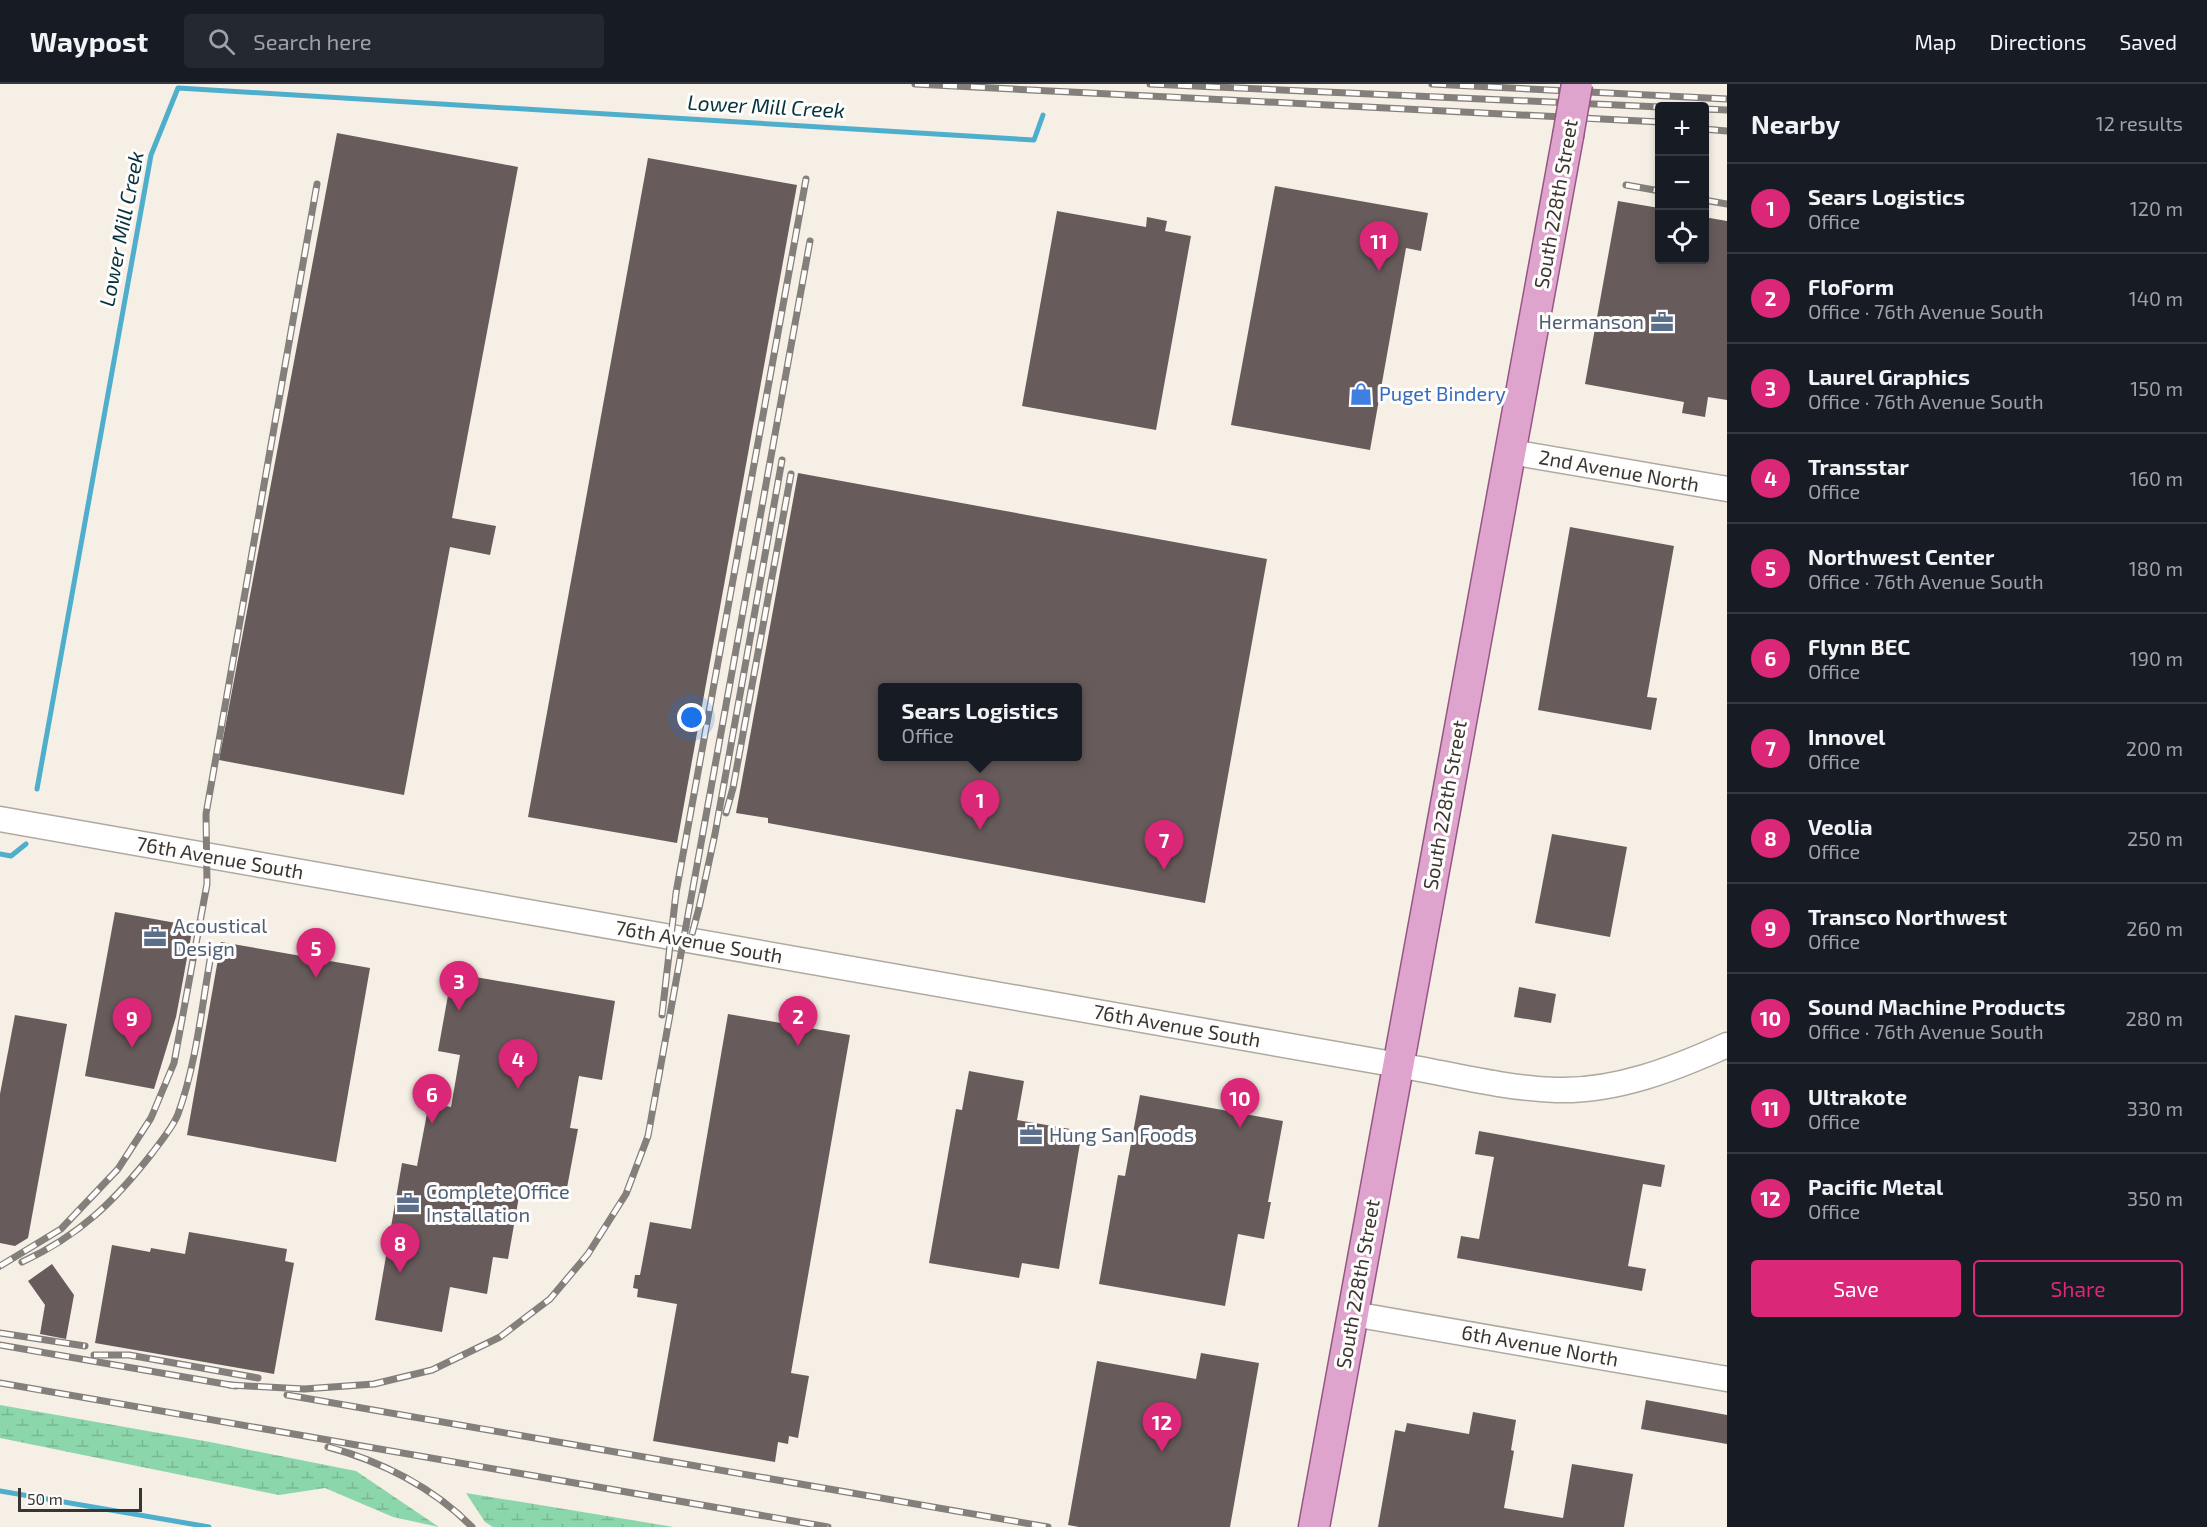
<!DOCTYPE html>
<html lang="en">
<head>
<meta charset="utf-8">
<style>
	body { margin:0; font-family:"Exo 2",sans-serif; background:#242831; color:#f1f3f6 }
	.controls { position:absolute; right:18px; top:18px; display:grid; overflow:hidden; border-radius:6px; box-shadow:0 3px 9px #0003 }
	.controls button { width:54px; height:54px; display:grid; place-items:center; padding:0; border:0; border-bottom:2px solid #363941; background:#171b24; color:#f1f3f6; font:30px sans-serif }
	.scale { position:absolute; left:18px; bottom:15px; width:124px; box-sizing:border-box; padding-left:6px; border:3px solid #383532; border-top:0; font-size:16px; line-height:21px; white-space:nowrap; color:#383532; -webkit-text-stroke:4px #fefdfb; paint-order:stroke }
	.you { position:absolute; left:692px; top:634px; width:21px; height:21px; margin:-15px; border:4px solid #fff; border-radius:50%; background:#1a73e8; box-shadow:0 0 0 9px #1a73e833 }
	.badge { display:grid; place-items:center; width:39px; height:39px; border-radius:50%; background:#db2777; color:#fff; font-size:20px; font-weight:700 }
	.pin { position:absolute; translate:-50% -50px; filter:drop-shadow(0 2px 3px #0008) }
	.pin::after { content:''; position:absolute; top:32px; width:21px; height:18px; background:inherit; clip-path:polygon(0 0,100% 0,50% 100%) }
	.popup { position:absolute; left:878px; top:599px; width:204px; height:78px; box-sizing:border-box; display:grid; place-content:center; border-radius:6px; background:#171b24; filter:drop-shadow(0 2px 4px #0005); font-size:20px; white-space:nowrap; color:#9ea1a6 }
	.popup b { font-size:22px; color:#f1f3f6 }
	.popup::after { content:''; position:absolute; left:50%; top:100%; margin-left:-12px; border:12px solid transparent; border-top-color:#171b24 }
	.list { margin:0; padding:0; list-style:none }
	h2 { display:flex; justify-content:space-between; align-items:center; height:78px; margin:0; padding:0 24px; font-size:26px }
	h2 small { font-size:20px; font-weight:400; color:#9ea1a6 }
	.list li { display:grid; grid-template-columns:39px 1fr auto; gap:18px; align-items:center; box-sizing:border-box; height:90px; padding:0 24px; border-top:2px solid #363941 }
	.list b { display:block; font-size:22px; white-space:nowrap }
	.list p { margin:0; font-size:20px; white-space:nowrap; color:#9ea1a6 }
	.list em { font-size:20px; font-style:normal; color:#9ea1a6 }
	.actions { display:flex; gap:12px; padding:18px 24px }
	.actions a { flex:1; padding:14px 0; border:2px solid #db2777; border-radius:6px; text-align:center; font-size:21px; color:#db2777 }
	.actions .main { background:#db2777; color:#fff }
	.icon { flex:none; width:33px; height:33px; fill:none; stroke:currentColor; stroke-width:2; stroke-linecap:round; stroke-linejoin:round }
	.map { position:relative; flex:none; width:1727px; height:1443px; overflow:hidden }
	header { display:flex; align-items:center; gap:36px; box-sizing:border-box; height:84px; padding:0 30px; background:#171b24; border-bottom:2px solid #363941 }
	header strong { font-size:28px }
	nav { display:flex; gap:33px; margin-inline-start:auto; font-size:21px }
	.search { width:420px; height:54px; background:#242831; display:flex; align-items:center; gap:15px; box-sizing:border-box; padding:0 21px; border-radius:6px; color:#9ea1a6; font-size:22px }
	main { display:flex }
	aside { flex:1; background:#171b24 }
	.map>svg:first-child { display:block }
	.wetland { fill:url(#wetland-marsh) }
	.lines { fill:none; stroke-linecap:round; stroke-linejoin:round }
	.stream { stroke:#4faecc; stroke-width:5 }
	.building { fill:#675c5b; fill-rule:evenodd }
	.minor-casing { stroke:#afa9a0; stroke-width:27 }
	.major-casing { stroke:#965683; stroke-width:33 }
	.minor { stroke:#fff; stroke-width:24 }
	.major { stroke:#dea4ce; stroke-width:30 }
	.rail-casing { stroke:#847f7a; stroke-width:7 }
	.rail { stroke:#fefdfb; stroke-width:4.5; stroke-dasharray:14; stroke-linecap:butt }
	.major-bridge-casing { stroke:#965683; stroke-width:33; stroke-linecap:butt }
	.major-bridge { stroke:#dea4ce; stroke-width:30 }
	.labels { text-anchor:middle; stroke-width:6; stroke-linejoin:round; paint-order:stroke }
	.street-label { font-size:20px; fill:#383532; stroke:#fefdfb }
	.service-label { font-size:20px; fill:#4e5e75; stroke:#fefdfb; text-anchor:start }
	.shop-label { font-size:20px; fill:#366cbe; stroke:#fefdfb; text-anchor:start }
	.water-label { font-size:21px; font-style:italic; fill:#04323e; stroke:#fefdfb }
</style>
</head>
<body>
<header>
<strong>Waypost</strong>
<div class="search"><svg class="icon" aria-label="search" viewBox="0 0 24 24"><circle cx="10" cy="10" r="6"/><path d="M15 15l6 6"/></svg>Search here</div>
<nav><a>Map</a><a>Directions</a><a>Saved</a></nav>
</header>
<main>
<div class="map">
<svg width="1727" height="1443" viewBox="0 0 1727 1443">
	<defs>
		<pattern id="wetland-marsh" width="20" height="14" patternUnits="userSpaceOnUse" patternTransform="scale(1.5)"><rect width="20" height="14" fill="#8cd6ab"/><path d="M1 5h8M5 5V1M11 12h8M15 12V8" fill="none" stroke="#7ab894"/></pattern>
	</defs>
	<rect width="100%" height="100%" fill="#f5efe5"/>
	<g class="wetland">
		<path d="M0 1321 210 1358 356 1387 439 1443 393 1433 325 1404 279 1411 0 1354Z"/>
		<path d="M466 1409 674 1443H493L485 1438Z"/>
	</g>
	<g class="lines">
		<g class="stream">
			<path d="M37 705 151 71 178 4 1034 56 1043 31"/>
			<path d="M0 770 11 772 26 760"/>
			<path d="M0 1407 209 1443"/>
		</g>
	</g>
	<g class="building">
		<path d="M337 49 518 83 452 434 496 442 490 471 450 463 404 711 219 676Z"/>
		<path d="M648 74 797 101 677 759 528 733Z"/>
		<path d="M1275 102 1428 129 1421 167 1406 164 1370 366 1231 341Z"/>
		<path d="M1618 117 1659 124V176H1704V133L1727 137V316L1708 313 1705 333 1682 329 1684 318 1585 300Z"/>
		<path d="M1057 127 1146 143 1147 133 1167 137 1165 147 1191 152 1156 346 1022 322Z"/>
		<path d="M798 389 1267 475 1205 819 768 739V734L736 729ZM882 603H1077V672H882Z"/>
		<path d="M1570 443 1674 462 1647 613 1657 614 1651 646 1538 626Z"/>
		<path d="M1552 750 1627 763 1610 853 1535 839Z"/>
		<path d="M115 828 193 842 176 933 154 1005 85 992Z"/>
		<path d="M221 858 370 884 336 1078 187 1051Z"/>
		<path d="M452 889 615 917 602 996 579 992 570 1044 578 1045 566 1109 521 1101 508 1175 493 1173 487 1210 450 1203 442 1248 375 1236 402 1079 417 1082 429 1019 451 1023 460 971 438 967Z"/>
		<path d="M1519 903 1556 910 1551 939 1514 933Z"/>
		<path d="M728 930 850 951 791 1289 809 1292 798 1354 789 1352 788 1360 778 1358 775 1378 653 1357 677 1220 637 1213 638 1205 633 1204 635 1191H640L650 1138 691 1145Z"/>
		<path d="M15 931 67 940 28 1154 15 1162 0 1159V1010Z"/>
		<path d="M969 987 1024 997 1017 1036 1082 1047 1059 1185 1022 1179 1019 1194 929 1179 956 1025 962 1026Z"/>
		<path d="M1140 1011 1283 1037 1268 1118H1271L1264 1155 1238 1150 1225 1222 1099 1200 1118 1091 1125 1092Z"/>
		<path d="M1479 1047 1665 1081 1661 1103 1643 1100 1628 1182 1646 1185 1642 1207 1457 1174 1461 1152 1479 1155 1494 1073 1475 1070Z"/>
		<path d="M189 1148 287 1165 285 1177 294 1179 274 1290 95 1259 112 1161 150 1168 151 1164 185 1170Z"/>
		<path d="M52 1180 74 1211 66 1255 40 1250 45 1221 28 1197Z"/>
		<path d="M1201 1269 1259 1279 1230 1443H1079L1068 1441 1097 1277 1196 1295Z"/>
		<path d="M1646 1316 1727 1331V1360L1641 1345Z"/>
		<path d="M1473 1328 1516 1336 1511 1366 1514 1367 1504 1424 1563 1434 1572 1380 1633 1390 1624 1443H1378L1395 1346 1405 1348 1407 1339 1469 1350Z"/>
	</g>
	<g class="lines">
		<g class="minor-casing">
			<g id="minor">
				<path d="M1511 368 1727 405"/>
				<path d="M0 735 1398 981C1450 990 1502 1004 1556 1006 1615 1008 1674 985 1727 961"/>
				<path d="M1353 1230 1727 1295"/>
			</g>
		</g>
		<g class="major-casing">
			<path id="major" d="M1314 1443 1568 52"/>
		</g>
		<use href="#minor" class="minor"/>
		<use href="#major" class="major"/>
		<g class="rail-casing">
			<g id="rail">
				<path d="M915 0 1660 38"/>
				<path d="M1150 0 1660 23"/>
				<path d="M1432 0 1727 15"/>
				<path d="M1704 25 1727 26"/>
				<path d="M1704 45 1727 47"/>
				<path d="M1626 101 1660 107"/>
				<path d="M1704 116 1727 120"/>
				<path d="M726 729 733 704 791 390"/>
				<path d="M692 850 699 824 715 750 782 376"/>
				<path d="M662 931 676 809 806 95"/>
				<path d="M22 1178C80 1151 114 1118 153 1068 161 1057 173 1043 178 1030 197 978 202 919 212 865"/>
				<path d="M0 1182 61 1145 118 1085 151 1034 174 979 207 800 206 730 317 100"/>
				<path d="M0 1249 85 1262"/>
				<path d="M0 1261 236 1302"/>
				<path d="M94 1271H129L258 1294"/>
				<path d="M0 1299 828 1443"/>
				<path d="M230 1301 304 1305 374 1300 432 1286 500 1253 550 1215 588 1170 626 1110 648 1052 810 157"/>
				<path d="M287 1311 1048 1443"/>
				<path d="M328 1363C381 1377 434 1404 472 1443"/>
			</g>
		</g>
		<use href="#rail" class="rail"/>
		<g class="major-bridge-casing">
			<path id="major-bridge" d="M1568 52 1577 0"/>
		</g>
		<use href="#major-bridge" class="major-bridge"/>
	</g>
	<defs>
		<g id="office-bare" transform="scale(1.8)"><path d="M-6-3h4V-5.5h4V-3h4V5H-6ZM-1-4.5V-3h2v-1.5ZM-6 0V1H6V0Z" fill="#5c6f8a" stroke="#fefdfb" stroke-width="2.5" paint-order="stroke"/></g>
		<g id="shop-bare" transform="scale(1.8)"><path d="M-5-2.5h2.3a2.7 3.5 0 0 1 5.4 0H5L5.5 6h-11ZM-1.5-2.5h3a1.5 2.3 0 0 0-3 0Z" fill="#3f7fe0" stroke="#fefdfb" stroke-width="2.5" paint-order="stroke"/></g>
	</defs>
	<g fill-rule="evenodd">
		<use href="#office-bare" x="1662" y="238"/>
		<use href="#shop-bare" x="1361" y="310"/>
		<use href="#office-bare" x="155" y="853"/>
		<use href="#office-bare" x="1031" y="1051"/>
		<use href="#office-bare" x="408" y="1119"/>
	</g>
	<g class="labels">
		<g class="street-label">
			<text transform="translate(1556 120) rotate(-80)" y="7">South 228th Street</text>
			<text transform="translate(1619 387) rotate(10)" y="7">2nd Avenue North</text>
			<text transform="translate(1445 721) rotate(-80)" y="7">South 228th Street</text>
			<text transform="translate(220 774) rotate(10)" y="7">76th Avenue South</text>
			<text transform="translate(699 858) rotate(10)" y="7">76th Avenue South</text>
			<text transform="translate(1177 942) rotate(10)" y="7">76th Avenue South</text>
			<text transform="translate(1358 1200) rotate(-80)" y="7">South 228th Street</text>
			<text transform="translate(1540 1262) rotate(10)" y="7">6th Avenue North</text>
		</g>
		<g class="service-label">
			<text x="1644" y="245" text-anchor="end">Hermanson</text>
			<text x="173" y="849">Acoustical<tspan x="173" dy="23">Design</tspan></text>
			<text x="1049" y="1058">Hung San Foods</text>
			<text x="426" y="1115">Complete Office<tspan x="426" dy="23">Installation</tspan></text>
		</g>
		<g class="shop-label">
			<text x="1379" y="317">Puget Bindery</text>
		</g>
		<g class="water-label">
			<text transform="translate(766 23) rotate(3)" y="7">Lower Mill Creek</text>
			<text transform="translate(122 145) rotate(-79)" y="7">Lower Mill Creek</text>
		</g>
	</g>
</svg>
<div class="controls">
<button>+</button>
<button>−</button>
<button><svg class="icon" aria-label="locate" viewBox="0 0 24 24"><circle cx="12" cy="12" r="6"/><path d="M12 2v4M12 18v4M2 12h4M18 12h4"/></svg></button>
</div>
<div class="scale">50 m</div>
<div class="you"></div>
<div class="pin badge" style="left:980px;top:746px">1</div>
<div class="popup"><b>Sears Logistics</b>Office</div>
<div class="pin badge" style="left:798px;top:962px">2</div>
<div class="pin badge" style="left:459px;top:927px">3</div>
<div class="pin badge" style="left:518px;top:1005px">4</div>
<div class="pin badge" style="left:316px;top:894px">5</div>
<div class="pin badge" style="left:432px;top:1040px">6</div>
<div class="pin badge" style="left:1164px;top:786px">7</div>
<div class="pin badge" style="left:400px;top:1189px">8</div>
<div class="pin badge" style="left:132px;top:964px">9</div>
<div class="pin badge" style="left:1240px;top:1044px">10</div>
<div class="pin badge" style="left:1379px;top:187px">11</div>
<div class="pin badge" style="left:1162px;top:1368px">12</div>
</div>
<aside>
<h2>Nearby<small>12 results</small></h2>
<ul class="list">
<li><span class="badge">1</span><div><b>Sears Logistics</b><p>Office</p></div><em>120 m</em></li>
<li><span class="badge">2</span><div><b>FloForm</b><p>Office · 76th Avenue South</p></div><em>140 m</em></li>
<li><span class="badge">3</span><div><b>Laurel Graphics</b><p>Office · 76th Avenue South</p></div><em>150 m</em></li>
<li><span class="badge">4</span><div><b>Transstar</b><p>Office</p></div><em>160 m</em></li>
<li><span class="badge">5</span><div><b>Northwest Center</b><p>Office · 76th Avenue South</p></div><em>180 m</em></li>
<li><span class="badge">6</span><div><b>Flynn BEC</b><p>Office</p></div><em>190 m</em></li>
<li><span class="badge">7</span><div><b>Innovel</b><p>Office</p></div><em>200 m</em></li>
<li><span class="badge">8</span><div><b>Veolia</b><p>Office</p></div><em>250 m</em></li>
<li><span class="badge">9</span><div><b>Transco Northwest</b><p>Office</p></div><em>260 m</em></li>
<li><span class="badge">10</span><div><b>Sound Machine Products</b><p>Office · 76th Avenue South</p></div><em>280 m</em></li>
<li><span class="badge">11</span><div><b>Ultrakote</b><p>Office</p></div><em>330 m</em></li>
<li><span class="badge">12</span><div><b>Pacific Metal</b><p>Office</p></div><em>350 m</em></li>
</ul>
<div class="actions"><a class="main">Save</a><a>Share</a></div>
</aside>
</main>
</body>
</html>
